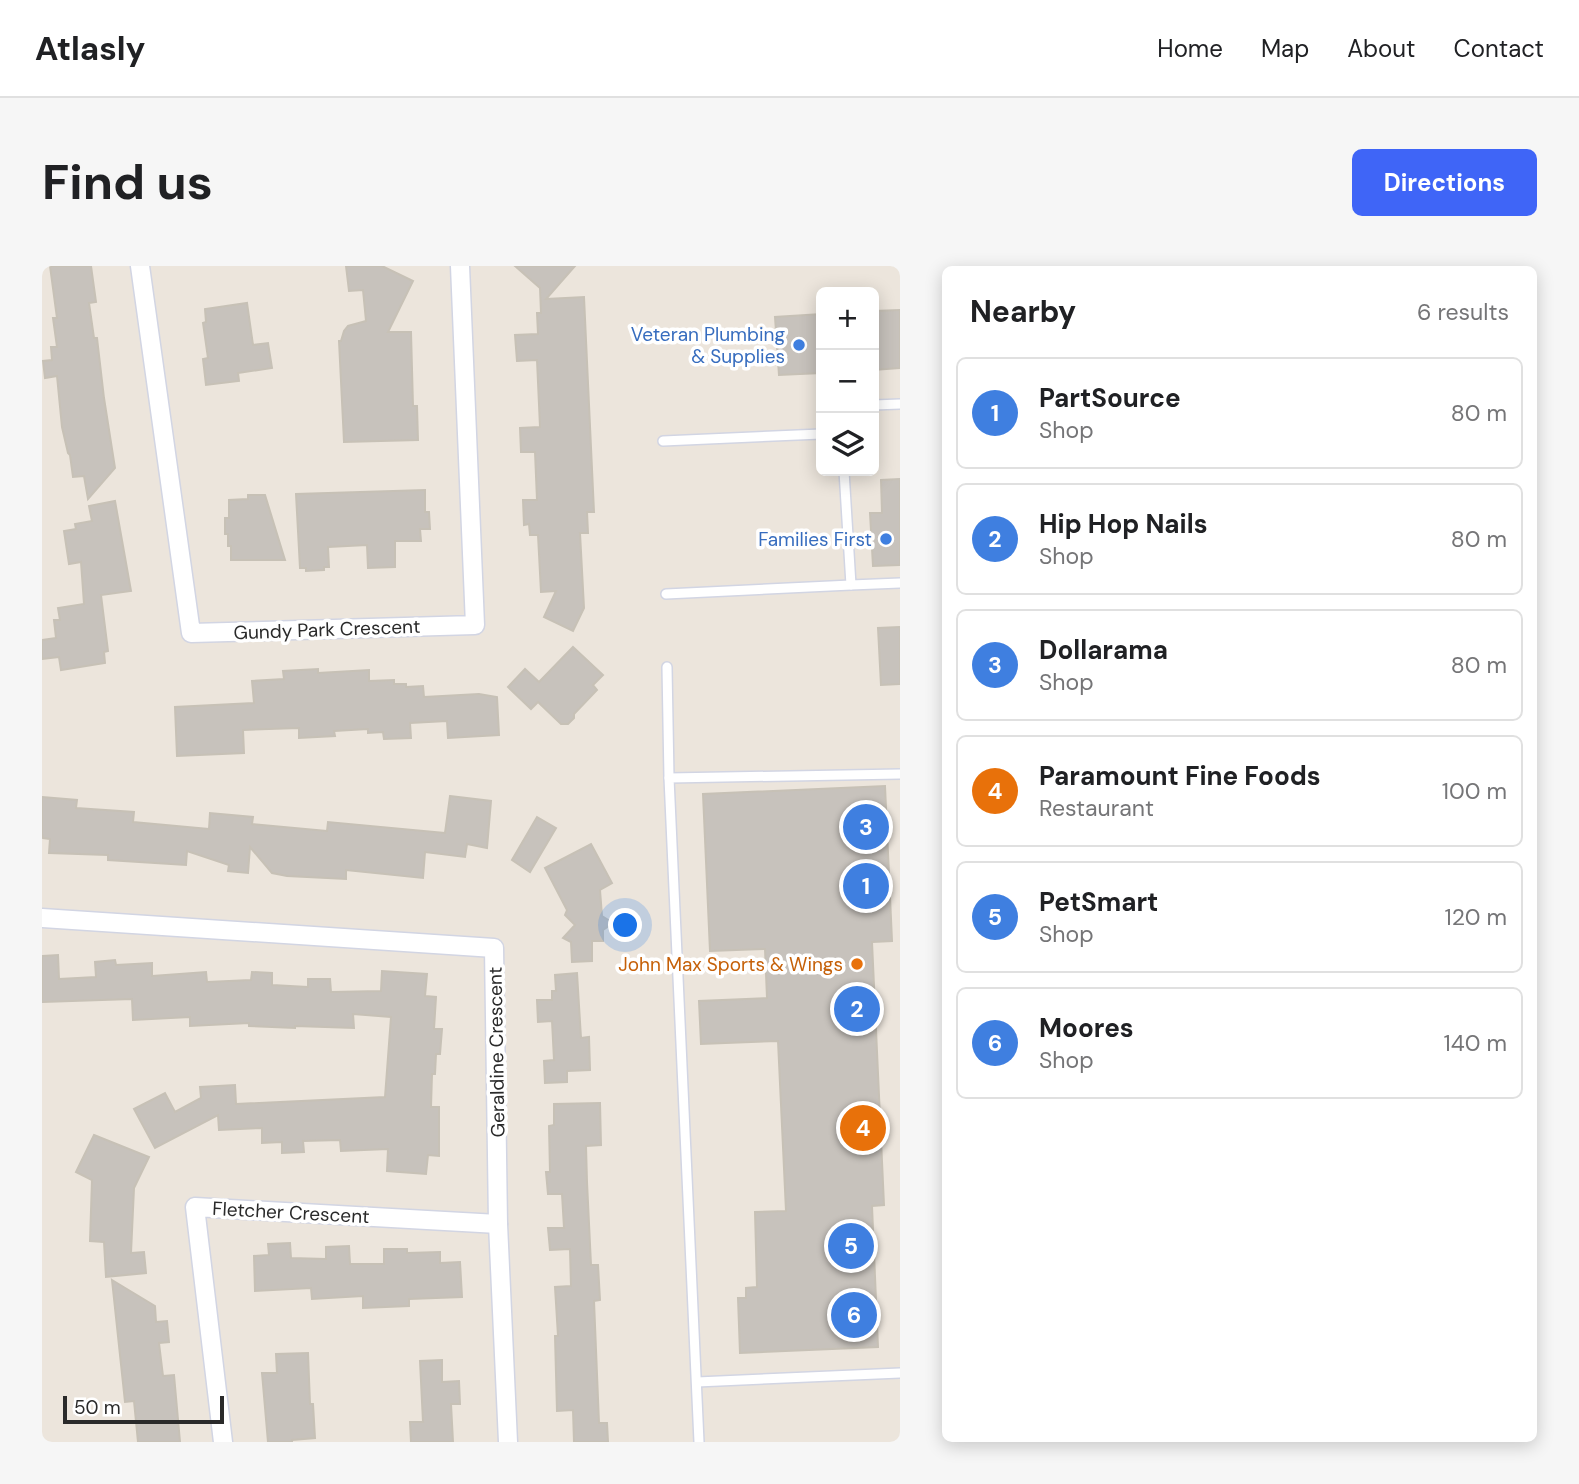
<!DOCTYPE html>
<html lang="en">
<head>
<meta charset="utf-8">
<style>
	body { margin:0; font-family:"DM Sans",sans-serif; background:#f6f6f6; color:#202124 }
	.controls { position:absolute; right:21px; top:21px; display:grid; overflow:hidden; border-radius:10px; box-shadow:0 4px 18px #0003 }
	.controls button { width:63px; height:63px; display:grid; place-items:center; padding:0; border:0; border-bottom:2px solid #e0e0e0; background:#fff; color:#202124; font:35px sans-serif }
	.scale { position:absolute; left:21px; bottom:18px; width:161px; box-sizing:border-box; padding-left:7px; border:4px solid #2a2a2a; border-top:0; font-size:19px; line-height:24px; white-space:nowrap; color:#2a2a2a; -webkit-text-stroke:5px #fff; paint-order:stroke }
	.you { position:absolute; left:584px; top:660px; width:24px; height:24px; margin:-18px; border:5px solid #fff; border-radius:50%; background:#1a73e8; box-shadow:0 0 0 10px #1a73e833 }
	.badge { display:grid; place-items:center; width:46px; height:46px; border-radius:50%; background:#3f65f7; color:#fff; font-size:23px; font-weight:700 }
	.pin { position:absolute; translate:-50% -50%; border:4px solid #fff; box-shadow:0 2px 7px #0006 }
	.list { margin:0; padding:0; list-style:none }
	h2 { display:flex; justify-content:space-between; align-items:center; height:91px; margin:0; padding:0 28px; font-size:30px }
	h2 small { font-size:23px; font-weight:400; color:#757577 }
	.list li { display:grid; grid-template-columns:46px 1fr auto; gap:21px; align-items:center; box-sizing:border-box; height:112px; margin:0 14px 14px; padding:0 14px; border:2px solid #e0e0e0; border-radius:10px }
	.list b { display:block; font-size:26px; white-space:nowrap }
	.list p { margin:0; font-size:23px; white-space:nowrap; color:#757577 }
	.list em { font-size:23px; font-style:normal; color:#757577 }
	.icon { flex:none; width:38px; height:38px; fill:none; stroke:currentColor; stroke-width:2; stroke-linecap:round; stroke-linejoin:round }
	.map { position:relative; flex:none; width:858px; height:1176px; overflow:hidden; border-radius:10px }
	header { display:flex; align-items:center; gap:42px; box-sizing:border-box; height:98px; padding:0 35px; background:#fff; border-bottom:2px solid #e0e0e0 }
	header strong { font-size:33px }
	nav { display:flex; gap:38px; margin-inline-start:auto; font-size:24px }
	.intro { display:flex; align-items:center; justify-content:space-between; box-sizing:border-box; height:168px; padding:0 42px }
	h1 { margin:0; font-size:49px }
	.button { padding:18px 32px; border-radius:10px; background:#3f65f7; color:#fff; font-size:24px; font-weight:700 }
	main { display:flex; gap:42px; padding:0 42px }
	aside { flex:1; background:#fff; border-radius:10px; box-shadow:0 4px 18px #0003 }
	.map>svg:first-child { display:block }
	.building { fill:#c7c2bc; stroke:#c7c1b6; stroke-width:2 }
	.lines { fill:none; stroke-linecap:round; stroke-linejoin:round }
	.lane-casing { stroke:#d2d5e3; stroke-width:12 }
	.street-casing { stroke:#d2d5e3; stroke-width:21 }
	.lane { stroke:#fff; stroke-width:9 }
	.street { stroke:#fff; stroke-width:18 }
	.shop-dot { fill:#3f7fe0; stroke:#fff; stroke-width:2.5 }
	.food-dot { fill:#e8710a; stroke:#fff; stroke-width:2.5 }
	.labels { text-anchor:middle; stroke-width:7; stroke-linejoin:round; paint-order:stroke }
	.shop-label { font-size:19px; fill:#366cbe; stroke:#fff; text-anchor:end }
	.street-label { font-size:19px; fill:#2a2a2a; stroke:#fff }
	.food-label { font-size:19px; fill:#c56008; stroke:#fff; text-anchor:end }
</style>
</head>
<body>
<header>
<strong>Atlasly</strong>
<nav><a>Home</a><a>Map</a><a>About</a><a>Contact</a></nav>
</header>
<div class="intro"><h1>Find us</h1><a class="button">Directions</a></div>
<main>
<div class="map">
<svg width="858" height="1176" viewBox="0 0 858 1176">
	<rect width="100%" height="100%" fill="#ece5dc"/>
	<g class="building">
		<path d="M8 0H49L54 36 47 37 52 72H55L62 132 73 202 46 233 42 210 31 211 28 189 26 187 20 161 15 110 3 112 1 95 10 94 9 81H15L11 52H15Z"/>
		<path d="M304 0H340L371 15 346 66H369L371 140H375L376 174 302 176 297 75H299L302 65 306 60 324 55 321 24 307 25Z"/>
		<path d="M473 0H533L504 33 542 31 552 246H545L546 267H538L542 342 531 365 502 351 514 325 499 326 496 269H488L487 258 482 259 481 234H495L493 186H479L478 162 498 161 495 94 475 95 473 69 496 68 495 47H499L498 22Z"/>
		<path d="M205 37 211 79 226 77 230 102 196 107 197 115 164 119 161 93 166 92 161 57 164 56 163 43Z"/>
		<path d="M858 44V102L832 104V45Z"/>
		<path d="M779 48V107L737 109 733 51Z"/>
		<path d="M858 213V299L831 300 828 247H840L839 214Z"/>
		<path d="M383 224V246H387L388 263H378L379 275H353V301L326 302 325 279 286 281 287 301H282V304L264 305V302H258L254 228Z"/>
		<path d="M206 229H223L243 294H189V280H186V268H183V252H187V234L206 233Z"/>
		<path d="M73 235 89 325 59 329 66 385 62 386 63 397 19 404 17 391 0 393V374L14 372 12 354H18L16 342 42 338 39 296 27 298 22 265 34 263 33 258 50 255 47 240Z"/>
		<path d="M858 361V418L839 419 836 362Z"/>
		<path d="M531 381 561 409 551 419 555 424 532 448V452L526 458H519L496 436 489 443 466 421 483 403 497 416Z"/>
		<path d="M276 403V407L327 404V415L352 414V418H364V421L381 420 382 431 437 428 455 431 457 469 406 472 405 455 368 457 369 472 342 473 341 466 326 467V463L292 465 293 470 257 472V462L201 464 202 487 135 490 133 441 212 437 210 415 242 413 241 405Z"/>
		<path d="M843 520 850 675 830 676 842 939 830 940 836 1081 698 1087 696 1032H704V1022L715 1021 713 946 744 945 736 775 659 778 657 735 725 732 723 683 668 685 661 528Z"/>
		<path d="M408 530 449 535 445 582 425 578 423 591 383 586 381 612 304 604V613L245 610 230 607 208 581 206 607 186 605 187 599 145 585 144 599 66 594V589L7 587 8 573 1 572 0 568V531L35 534 34 542 92 546 91 556 167 563 168 547 211 551 210 558 285 565 286 556 403 567Z"/>
		<path d="M495 551 514 562 488 606 470 594Z"/>
		<path d="M549 578 570 617 558 624 560 650 571 657 561 664V675H550V695L530 696 529 676 521 672 533 659 523 649 525 644 503 602Z"/>
		<path d="M16 689 17 713 54 711 53 696 73 694 74 699 110 697V710L164 706 165 716 209 714 210 706 230 707V719L266 721V713H288L289 726 339 725 340 705 385 708 383 730 394 731 392 763H400L398 788H394L393 808H390L389 841H397V890L386 889 384 908 345 905 346 883 299 885 298 874 261 875 262 886 240 887V876L220 877V862L177 864 176 849 113 882 92 843 123 827 133 846 159 832 158 821 193 819 194 838 343 831 349 751 311 748 312 762 253 760V762L207 760V757L148 760V751L91 754 90 733 0 736V690Z"/>
		<path d="M535 707 539 772 547 771 548 804 525 805V816L503 817 502 795 512 794 510 755 496 756 495 734H510V725H514L513 709Z"/>
		<path d="M558 837 559 879 544 880 545 916 549 999H556L558 1034 552 1035 557 1157H565L566 1176H532L531 1144 515 1145 513 1070H516L513 1021 529 1020 528 983 508 984 506 962H522L520 928H506L504 906H508L507 860 512 859V838Z"/>
		<path d="M52 869 107 891 92 922 89 987 102 986 104 1007 64 1011 62 976 48 975 50 914 34 906Z"/>
		<path d="M248 977 249 992 284 993V981L307 980 308 998H342V983H365V987L398 986V997L418 996 420 1031 367 1033V1040L321 1042V1030L270 1033 269 1022 213 1025 212 990 227 989 226 978Z"/>
		<path d="M70 1014 113 1040 114 1056 125 1055 127 1076 117 1077 121 1110 132 1109 138 1176H96L92 1135 83 1136Z"/>
		<path d="M266 1087 268 1138H271L273 1172 250 1174V1176H226L220 1107H235L234 1088Z"/>
		<path d="M400 1094V1116L417 1115 418 1138H409L411 1176H369L368 1156H381L378 1095Z"/>
	</g>
	<g class="lines">
		<g class="lane-casing">
			<g id="lane">
				<path d="M832 139 858 138"/>
				<path d="M621 175 779 168"/>
				<path d="M802 205 809 319 858 317"/>
				<path d="M624 328 809 319"/>
				<path d="M625 401 627 512"/>
				<path d="M655 1116 858 1107"/>
				<path d="M657 1176 627 512 858 508"/>
			</g>
		</g>
		<g class="street-casing">
			<g id="street">
				<path d="M98 0 149 367 433 359 418 0"/>
				<path d="M0 652 452 682 456 958 466 1176"/>
				<path d="M181 1176 153 941 456 958"/>
			</g>
		</g>
		<use href="#lane" class="lane"/>
		<use href="#street" class="street"/>
	</g>
	<g class="shop-dot">
		<circle cx="757" cy="79" r="7"/>
		<circle cx="844" cy="273" r="7"/>
	</g>
	<circle class="food-dot" cx="815" cy="698" r="7"/>
	<g class="labels">
		<g class="shop-label">
			<text x="743" y="75">Veteran Plumbing<tspan x="743" dy="22">&amp; Supplies</tspan></text>
			<text x="830" y="280">Families First</text>
		</g>
		<g class="street-label">
			<text transform="translate(285 363) rotate(-2)" y="7">Gundy Park Crescent</text>
			<text transform="translate(454 786) rotate(-91)" y="7">Geraldine Crescent</text>
			<text transform="translate(249 946) rotate(3)" y="7">Fletcher Crescent</text>
		</g>
		<g class="food-label">
			<text x="801" y="705">John Max Sports &amp; Wings</text>
		</g>
	</g>
</svg>
<div class="controls">
<button>+</button>
<button>−</button>
<button><svg class="icon" aria-label="layers" viewBox="0 0 24 24"><path d="M12 4l9 5-9 5-9-5zM3 14l9 5 9-5"/></svg></button>
</div>
<div class="scale">50 m</div>
<div class="you"></div>
<div class="pin badge" style="left:824px;top:620px;background:#3f7fe0">1</div>
<div class="pin badge" style="left:815px;top:743px;background:#3f7fe0">2</div>
<div class="pin badge" style="left:824px;top:561px;background:#3f7fe0">3</div>
<div class="pin badge" style="left:821px;top:862px;background:#e8710a">4</div>
<div class="pin badge" style="left:809px;top:980px;background:#3f7fe0">5</div>
<div class="pin badge" style="left:812px;top:1049px;background:#3f7fe0">6</div>
</div>
<aside>
<h2>Nearby<small>6 results</small></h2>
<ul class="list">
<li><span class="badge" style="background:#3f7fe0">1</span><div><b>PartSource</b><p>Shop</p></div><em>80 m</em></li>
<li><span class="badge" style="background:#3f7fe0">2</span><div><b>Hip Hop Nails</b><p>Shop</p></div><em>80 m</em></li>
<li><span class="badge" style="background:#3f7fe0">3</span><div><b>Dollarama</b><p>Shop</p></div><em>80 m</em></li>
<li><span class="badge" style="background:#e8710a">4</span><div><b>Paramount Fine Foods</b><p>Restaurant</p></div><em>100 m</em></li>
<li><span class="badge" style="background:#3f7fe0">5</span><div><b>PetSmart</b><p>Shop</p></div><em>120 m</em></li>
<li><span class="badge" style="background:#3f7fe0">6</span><div><b>Moores</b><p>Shop</p></div><em>140 m</em></li>
</ul>
</aside>
</main>
</body>
</html>
